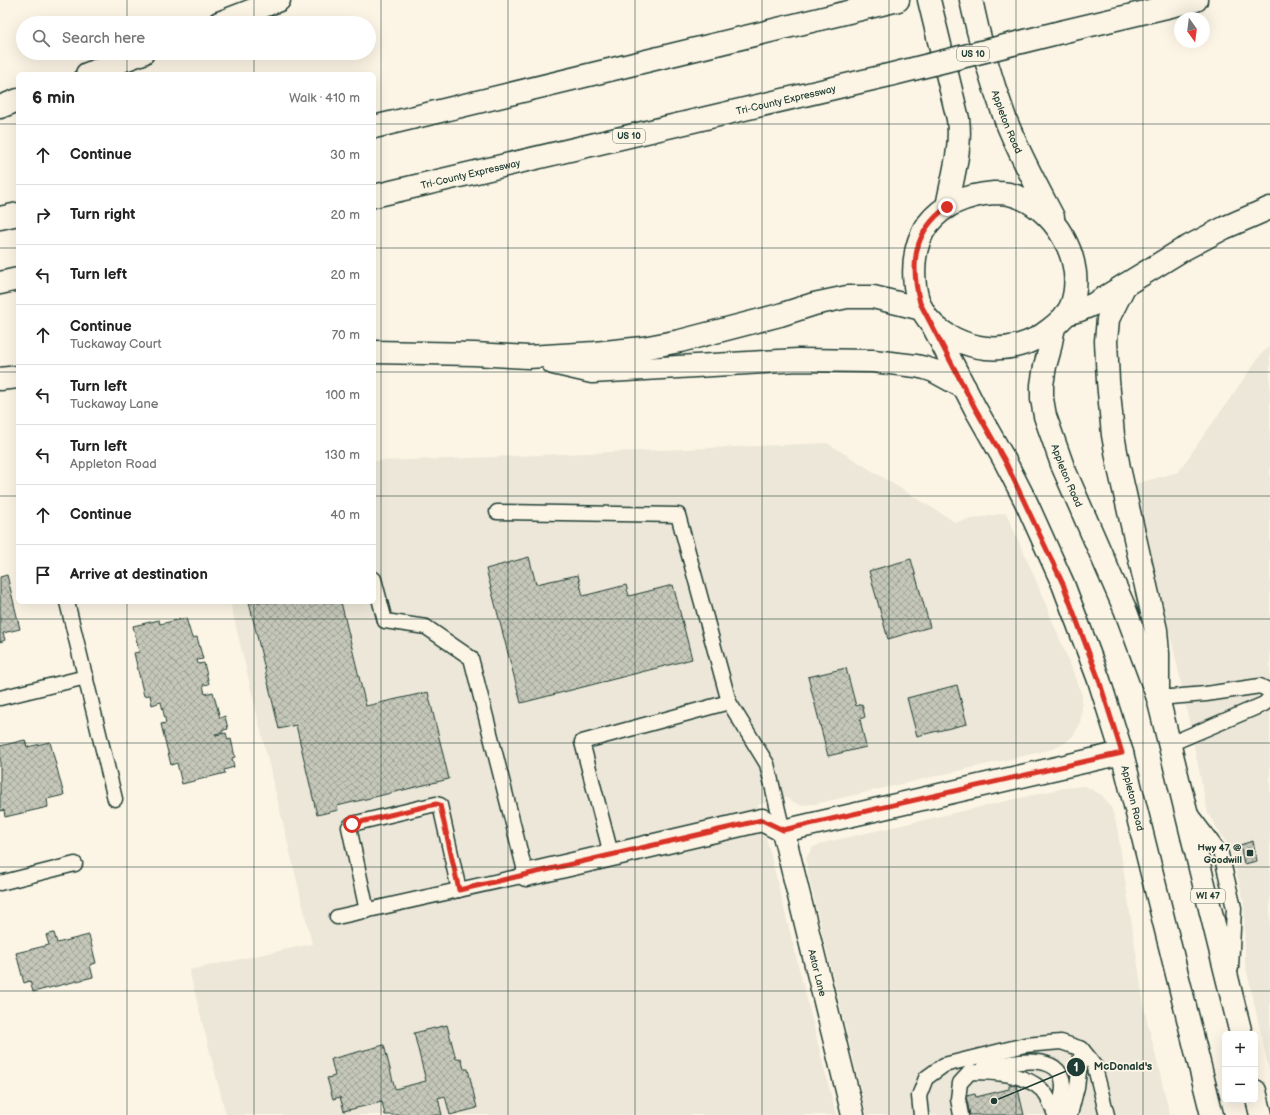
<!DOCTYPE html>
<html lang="en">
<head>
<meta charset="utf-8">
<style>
	body { margin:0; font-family:"Balsamiq Sans",sans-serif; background:#f2f2f2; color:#222 }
	.controls { position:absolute; right:12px; bottom:12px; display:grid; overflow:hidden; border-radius:6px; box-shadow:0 4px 16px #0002 }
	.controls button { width:36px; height:36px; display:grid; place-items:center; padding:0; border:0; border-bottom:1px solid #e0e0e0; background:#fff; color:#222; font:20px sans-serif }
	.compass { position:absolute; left:1174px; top:12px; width:36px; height:36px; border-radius:50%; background:#fff; box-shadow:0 4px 16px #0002; rotate:166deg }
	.stop { position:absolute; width:12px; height:12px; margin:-9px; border:3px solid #d93025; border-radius:50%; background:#fff }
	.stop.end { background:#d93025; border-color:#fff; box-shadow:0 1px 4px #0008 }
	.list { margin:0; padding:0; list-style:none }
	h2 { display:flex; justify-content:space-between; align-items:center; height:52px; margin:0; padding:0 16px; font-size:17px }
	h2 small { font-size:13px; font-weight:400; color:#767676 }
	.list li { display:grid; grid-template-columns:26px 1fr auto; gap:12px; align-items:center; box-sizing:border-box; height:60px; padding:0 16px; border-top:1px solid #e0e0e0 }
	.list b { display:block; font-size:15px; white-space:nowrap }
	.list p { margin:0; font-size:13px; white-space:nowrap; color:#767676 }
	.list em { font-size:13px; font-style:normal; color:#767676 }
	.icon { flex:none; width:22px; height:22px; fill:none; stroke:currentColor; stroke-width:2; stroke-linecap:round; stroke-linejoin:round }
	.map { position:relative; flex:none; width:1270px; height:1115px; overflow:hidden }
	.search { position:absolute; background:#fff; box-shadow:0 4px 16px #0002; left:16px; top:16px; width:360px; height:44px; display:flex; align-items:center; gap:10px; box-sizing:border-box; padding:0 14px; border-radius:22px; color:#767676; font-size:15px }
	.panel { position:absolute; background:#fff; box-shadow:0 4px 16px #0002; left:16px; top:72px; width:360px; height:532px; border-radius:6px }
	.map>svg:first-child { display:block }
	.built { fill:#ece7d8 }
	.building { fill:url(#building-cross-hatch); stroke:#1f3d34 }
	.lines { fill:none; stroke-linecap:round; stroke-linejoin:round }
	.lane-casing { stroke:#1f3d34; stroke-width:17 }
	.street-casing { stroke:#1f3d34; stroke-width:25 }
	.primary-casing { stroke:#1f3d34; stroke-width:25 }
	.highway-casing { stroke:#1f3d34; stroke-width:25 }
	.lane { stroke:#fcf5e5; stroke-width:14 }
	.street { stroke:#fcf5e5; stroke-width:22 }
	.primary { stroke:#fcf5e5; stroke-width:22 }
	.highway { stroke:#fcf5e5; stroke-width:22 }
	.highway-bridge-casing { stroke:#1f3d34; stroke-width:25; stroke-linecap:butt }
	.highway-bridge { stroke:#fcf5e5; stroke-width:22 }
	.route { stroke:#d93025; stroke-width:5 }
	.grid { fill:none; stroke:#1f3d34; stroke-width:1; stroke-opacity:0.55 }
	.poi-dot { fill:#1f3d34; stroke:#fcf5e5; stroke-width:1.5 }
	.labels { text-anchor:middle; stroke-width:3.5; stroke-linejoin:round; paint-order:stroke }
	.shield { fill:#fcf5e5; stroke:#617469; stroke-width:1 }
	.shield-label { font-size:9px; font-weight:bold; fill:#1f3d34 }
	.street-label { font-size:10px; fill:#1f3d34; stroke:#fcf5e5 }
	.poi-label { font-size:10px; font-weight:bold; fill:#1f3d34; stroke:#fcf5e5; text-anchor:end }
	.leader { fill:none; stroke:#1f3d34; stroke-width:1.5 }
	.callout-dot { fill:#1f3d34; stroke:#fcf5e5; stroke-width:1.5 }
	.mark-label { font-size:12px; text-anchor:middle; font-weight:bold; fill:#fff }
	.callout-label { font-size:11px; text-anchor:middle; font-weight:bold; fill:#1f3d34; stroke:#fcf5e5; stroke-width:3.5; stroke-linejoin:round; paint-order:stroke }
</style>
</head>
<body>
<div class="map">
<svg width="1270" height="1115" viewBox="0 0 1270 1115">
	<defs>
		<pattern id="building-cross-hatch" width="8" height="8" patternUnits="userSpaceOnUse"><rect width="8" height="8" fill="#c5c7b9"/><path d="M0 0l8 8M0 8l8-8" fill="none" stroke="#9fa397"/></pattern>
	</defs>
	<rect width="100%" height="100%" fill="#fcf5e5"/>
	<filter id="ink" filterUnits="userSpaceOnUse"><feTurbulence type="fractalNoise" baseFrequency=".025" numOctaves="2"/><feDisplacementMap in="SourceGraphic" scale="8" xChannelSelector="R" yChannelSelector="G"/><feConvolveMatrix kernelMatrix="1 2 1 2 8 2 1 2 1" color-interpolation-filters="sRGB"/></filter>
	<g filter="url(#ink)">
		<g class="built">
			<path d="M1270 347V1074L1245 963 1244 902 1231 850 1208 814 1178 668 1146 535 1135 484 1178 472 1262 353Z"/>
			<path d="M827 443 955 522 1006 513 1032 571 1074 674 1082 695V709L1080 724 1073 736 1065 743 1053 749 815 804 800 805 791 801 786 797 758 805 836 1115H226L189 970 312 944 230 602H374V461L446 459Z"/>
			<path d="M1085 786 1102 795 1111 807 1117 827 1145 1012 1170 1115H867L808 874 806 858 813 847 827 842 1064 788Z"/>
		</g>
		<g class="building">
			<path d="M529 557 536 584 578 575 583 596 626 585 629 596 673 585 692 659 521 703 486 569Z"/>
			<path d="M911 559 930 627 888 639 869 571Z"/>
			<path d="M7 575 20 629 3 633 5 640 0 642V577Z"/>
			<path d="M249 602H341L366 706 428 692 449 779 337 806 338 810 317 815 296 725 279 729Z"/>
			<path d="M186 618 192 638 197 637 203 659 197 660 198 664 204 663 209 684 203 685 205 694 213 692 220 718 225 716 228 729 223 730V732L215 734 216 735 226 733 228 740 231 739 235 757 232 758 234 767 224 770 225 773 182 784 177 763 171 765 161 724 166 723 161 702 152 705 150 695 144 696 134 653 139 652 133 626 159 620 160 624Z"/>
			<path d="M846 668 856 706 862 704 865 717 860 719 866 747 828 756 808 677Z"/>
			<path d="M957 685 967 724 917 736 907 698Z"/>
			<path d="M25 740 27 747 50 742 64 795 47 799 48 807 5 817 4 810 0 811V746Z"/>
			<path d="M1253 841 1257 861 1244 864 1240 845Z"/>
			<path d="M54 933 57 943 89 935 96 963 90 965 93 977 33 992 30 981 24 983 16 953 49 945 46 935Z"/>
			<path d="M447 1025 456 1059 461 1058 464 1069H468L477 1108 450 1115 445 1096 438 1098 442 1115H385L382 1102 344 1111 340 1097 333 1099 327 1078 335 1076 331 1059 384 1045 395 1089 426 1081 414 1033Z"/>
			<path d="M1017 1085 1024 1115H970L966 1096 975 1094 976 1097 1009 1089V1086Z"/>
		</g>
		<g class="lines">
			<g class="lane-casing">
				<g id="lane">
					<path d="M497 512 678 515 729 702 767 764 783 831"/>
					<path d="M67 602 115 799"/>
					<path d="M0 698 86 677"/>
					<path d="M1158 698 1206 694 1260 686 1270 691"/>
					<path d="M1170 744 1264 704 1270 698"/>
					<path d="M1190 813 1221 854 1234 908 1231 968"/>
					<path d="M611 854 582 742 729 702"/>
					<path d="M0 883 75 864"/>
					<path d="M367 911 349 827 352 824 436 804 440 805 459 890"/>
					<path d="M337 917 526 875 471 658 426 627 385 621 374 579"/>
					<path d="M984 1068C1004 1064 1062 1049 1063 1085 1063 1095 1060 1105 1058 1115"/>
					<path d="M921 1115 919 1096 926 1078 944 1065 1025 1045 1061 1042 1082 1049 1094 1064 1107 1115"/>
					<path d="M961 1115 958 1099 960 1083 970 1072C992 1072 1025 1073 1042 1090 1049 1097 1052 1106 1055 1115"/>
					<path d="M1070 1115 1077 1087 1082 1049"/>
				</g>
			</g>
			<g class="street-casing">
				<g id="street">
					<path d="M783 831 1122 753"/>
					<path id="s1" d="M783 831 853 1115"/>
					<path d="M526 875 762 820 783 831"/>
				</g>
			</g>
			<g class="primary-casing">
				<g id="primary">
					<path d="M929 0 958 119C962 149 952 178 947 207"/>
					<path id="s2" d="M971 0C979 39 991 80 1005 118 1018 152 1036 185 1053 217"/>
					<path d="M994 193C999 193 1004 193 1009 194 1054 204 1088 262 1071 306 1067 316 1057 324 1049 330 1032 344 1008 350 986 348 966 346 941 335 928 319 909 295 910 248 928 224 944 203 969 195 994 193Z"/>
					<path id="s3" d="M931 322 975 408 1005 461 1026 502 1063 584 1099 680 1122 753 1212 1115"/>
					<path id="s4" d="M1054 327 1049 352 1045 366 1042 385V399L1045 416 1063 467 1125 609 1158 698 1241 1034"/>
					<path d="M1255 1091 1261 1115"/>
				</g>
			</g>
			<g class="highway-casing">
				<g id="highway">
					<path d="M219 23 279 0"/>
					<path d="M1061 32 1196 0"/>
					<path d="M87 74 143 53"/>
					<path d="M0 107 18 100"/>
					<path d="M374 127 898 0"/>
					<path id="s5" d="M374 196 885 76"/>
					<path d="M0 218 18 214"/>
					<path d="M0 283 18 279"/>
					<path d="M1125 285 1108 319 1106 341 1108 381 1113 435 1119 468 1156 630 1158 654V698"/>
					<path d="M1066 314 1080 310 1094 304 1182 250 1224 228 1270 208"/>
					<path d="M374 352 474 354 528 357 595 353 643 348 680 341 780 315 814 304 847 297H873L922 309"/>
					<path d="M553 363 592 372 798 360 873 361 916 366 925 368 934 371 965 388"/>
					<path d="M0 379 18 377"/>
				</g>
			</g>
			<use href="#lane" class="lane"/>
			<use href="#street" class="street"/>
			<use href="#primary" class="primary"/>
			<use href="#highway" class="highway"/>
			<g class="highway-bridge-casing">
				<path id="highway-bridge" d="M885 76 1061 32"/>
			</g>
			<use href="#highway-bridge" class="highway-bridge"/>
		</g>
	</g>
	<g class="lines" filter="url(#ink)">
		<path class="route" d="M352 824 436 804 440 805 459 890 762 820 783 830 1122 753 1099 680 1063 584 1005 461 975 408 920 303C910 264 913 232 947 207"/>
	</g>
	<path class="grid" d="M127 0V23M254 0V23M381 0V1115M508 0V1115M635 0V1115M762 0V1115M889 0V1115M1016 0V1115M1143 0V1115M127 53V74M254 53V74M0 124H18M374 124H1270M0 248H18M374 248H1270M0 372H18M374 372H1270M0 496H18M374 496H1270M127 602V1115M254 602V1115M0 619H1270M0 743H1270M0 867H1270M0 991H1270"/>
	<rect class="poi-dot" x="1246" y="849" width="8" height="8" rx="2"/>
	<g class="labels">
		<g class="shield">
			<rect x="957" y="47" width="32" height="14" rx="3"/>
			<rect x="613" y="129" width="32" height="14" rx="3"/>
			<rect x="1191" y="889" width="34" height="14" rx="3"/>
		</g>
		<g class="shield-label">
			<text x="973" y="57">US 10</text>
			<text x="629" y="139">US 10</text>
			<text x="1208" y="899">WI 47</text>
		</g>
		<g class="street-label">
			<text dy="4" stroke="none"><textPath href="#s5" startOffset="423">Tri-County Expressway</textPath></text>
			<text dy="4" stroke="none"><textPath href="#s2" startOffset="127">Appleton Road</textPath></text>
			<text dy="4" stroke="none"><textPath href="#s5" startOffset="99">Tri-County Expressway</textPath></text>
			<text dy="4" stroke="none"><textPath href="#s4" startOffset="154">Appleton Road</textPath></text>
			<text dy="4" stroke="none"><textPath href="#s3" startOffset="519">Appleton Road</textPath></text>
			<text dy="4" stroke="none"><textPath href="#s1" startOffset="146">Astor Lane</textPath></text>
		</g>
		<g class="poi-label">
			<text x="1242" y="851">Hwy 47 @<tspan x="1242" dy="12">Goodwill</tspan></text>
		</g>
	</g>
	<path class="leader" d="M994 1101L1076 1067"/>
	<g class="callout-dot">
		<circle cx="994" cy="1101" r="4"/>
		<circle cx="1076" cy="1067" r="10"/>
	</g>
	<g class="mark-label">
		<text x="1076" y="1071">1</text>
	</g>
	<g class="callout-label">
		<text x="1123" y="1070">McDonald's</text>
	</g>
</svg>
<div class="controls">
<button>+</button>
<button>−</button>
</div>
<svg class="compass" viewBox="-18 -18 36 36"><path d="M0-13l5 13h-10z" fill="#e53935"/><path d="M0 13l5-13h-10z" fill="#767676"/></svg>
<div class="stop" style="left:352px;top:824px"></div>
<div class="stop end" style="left:947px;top:207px"></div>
<div class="search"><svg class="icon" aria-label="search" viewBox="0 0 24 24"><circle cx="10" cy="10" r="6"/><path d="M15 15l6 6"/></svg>Search here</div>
<section class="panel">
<h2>6 min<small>Walk · 410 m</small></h2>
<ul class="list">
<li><svg class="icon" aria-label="ahead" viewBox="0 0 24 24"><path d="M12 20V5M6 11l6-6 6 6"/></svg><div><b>Continue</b></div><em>30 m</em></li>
<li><svg class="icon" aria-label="right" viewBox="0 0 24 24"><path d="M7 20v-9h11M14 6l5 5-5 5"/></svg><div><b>Turn right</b></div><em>20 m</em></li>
<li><svg class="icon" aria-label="left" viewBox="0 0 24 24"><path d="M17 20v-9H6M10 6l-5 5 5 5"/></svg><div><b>Turn left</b></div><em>20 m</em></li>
<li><svg class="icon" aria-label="ahead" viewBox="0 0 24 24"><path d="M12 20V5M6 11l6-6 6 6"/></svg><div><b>Continue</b><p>Tuckaway Court</p></div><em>70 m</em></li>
<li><svg class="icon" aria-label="left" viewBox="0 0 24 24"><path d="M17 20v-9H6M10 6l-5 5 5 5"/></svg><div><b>Turn left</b><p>Tuckaway Lane</p></div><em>100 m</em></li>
<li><svg class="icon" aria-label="left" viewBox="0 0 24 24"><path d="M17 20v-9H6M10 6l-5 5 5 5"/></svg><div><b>Turn left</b><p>Appleton Road</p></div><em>130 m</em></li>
<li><svg class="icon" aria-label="ahead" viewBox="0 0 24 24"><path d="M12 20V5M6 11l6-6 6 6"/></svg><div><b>Continue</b></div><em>40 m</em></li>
<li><svg class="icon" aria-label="arrive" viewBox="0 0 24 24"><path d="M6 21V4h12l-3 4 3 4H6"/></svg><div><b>Arrive at destination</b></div></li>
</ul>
</section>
</div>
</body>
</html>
